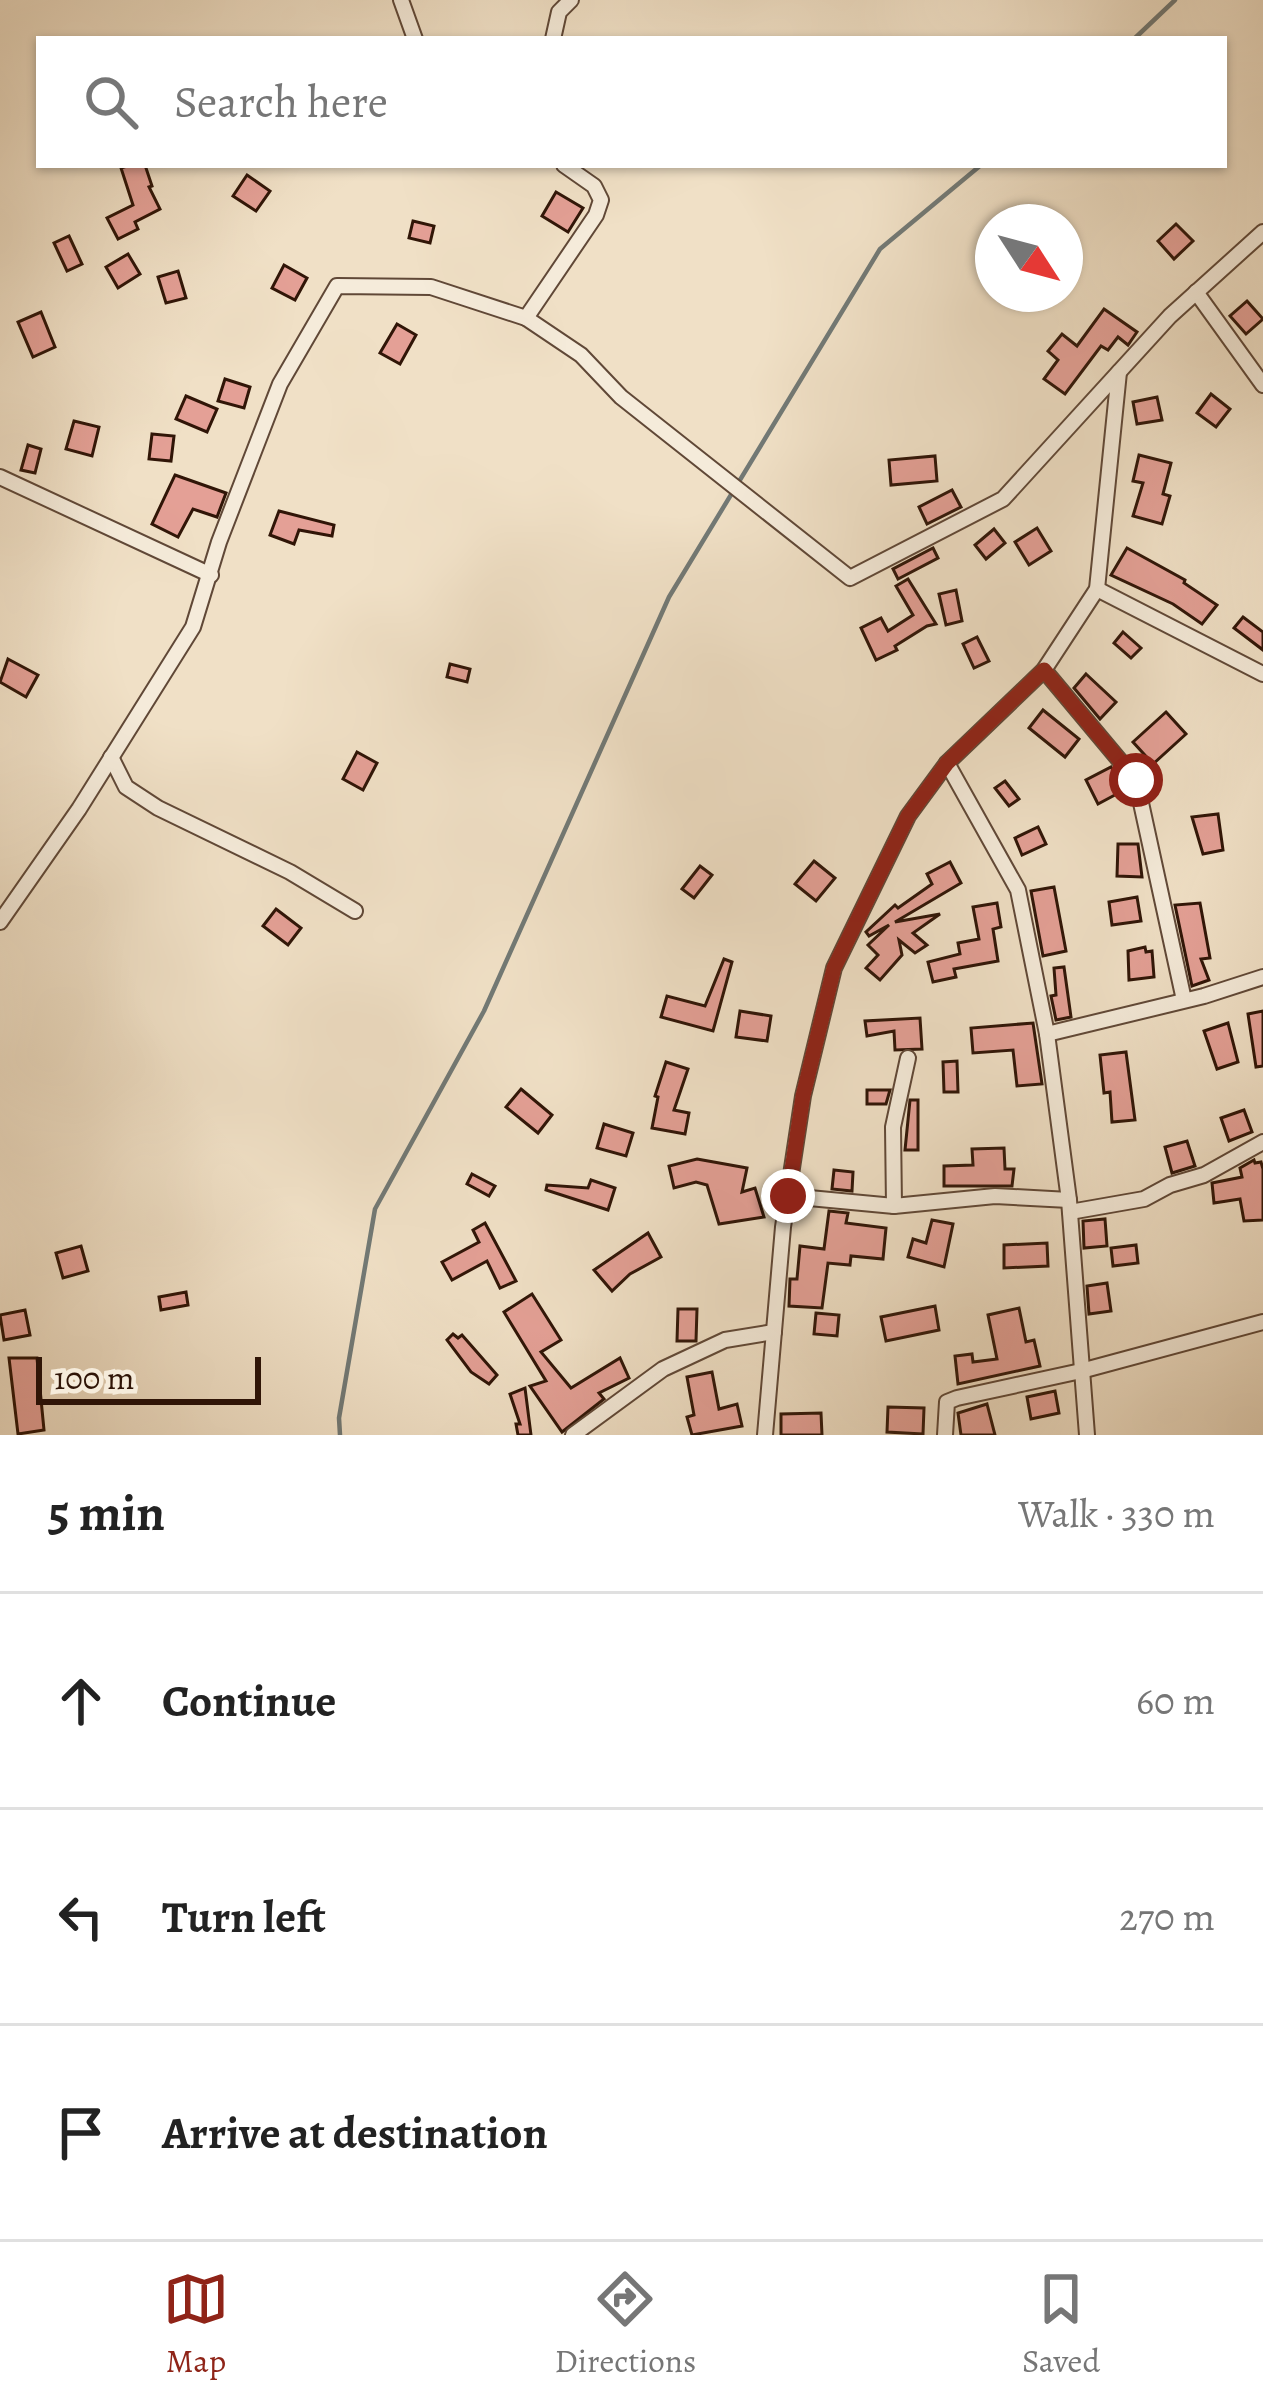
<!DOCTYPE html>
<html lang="en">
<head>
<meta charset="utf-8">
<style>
	body { margin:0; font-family:Alegreya,serif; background:#f6f6f6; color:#222 }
	.compass { position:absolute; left:975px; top:204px; width:108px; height:108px; border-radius:50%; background:#fff; box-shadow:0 3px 9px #0004; rotate:126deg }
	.scale { position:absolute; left:36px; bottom:30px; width:225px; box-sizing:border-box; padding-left:12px; border:6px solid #301507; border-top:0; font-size:33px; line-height:42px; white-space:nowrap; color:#301507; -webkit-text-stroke:9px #f5ebda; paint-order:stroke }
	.stop { position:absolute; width:36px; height:36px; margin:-27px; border:9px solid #8f2418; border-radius:50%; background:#fff }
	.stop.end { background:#8f2418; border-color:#fff; box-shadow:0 3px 12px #0008 }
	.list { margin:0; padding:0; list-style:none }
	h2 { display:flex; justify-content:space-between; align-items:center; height:156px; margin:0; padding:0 48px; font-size:51px }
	h2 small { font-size:39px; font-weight:400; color:#767676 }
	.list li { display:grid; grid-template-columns:78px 1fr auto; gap:36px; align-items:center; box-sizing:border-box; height:216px; padding:0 48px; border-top:3px solid #e0e0e0 }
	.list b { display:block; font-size:45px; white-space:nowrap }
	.list em { font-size:39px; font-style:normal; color:#767676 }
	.icon { flex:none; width:66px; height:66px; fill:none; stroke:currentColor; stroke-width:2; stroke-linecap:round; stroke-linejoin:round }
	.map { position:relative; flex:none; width:1263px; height:1435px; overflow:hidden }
	.search { position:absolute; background:#fff; box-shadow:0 3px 9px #0004; left:36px; right:36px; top:36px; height:132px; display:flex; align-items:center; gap:30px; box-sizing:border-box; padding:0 42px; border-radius:0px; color:#767676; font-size:45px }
	.sheet { height:804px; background:#fff }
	nav { display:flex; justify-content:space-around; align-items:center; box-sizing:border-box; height:168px; border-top:3px solid #e0e0e0; background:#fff; font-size:33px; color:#767676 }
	nav a { display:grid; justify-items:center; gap:6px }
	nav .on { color:#8f2418 }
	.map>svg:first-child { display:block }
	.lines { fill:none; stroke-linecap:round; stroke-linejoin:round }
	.stream { stroke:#727975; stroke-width:4.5 }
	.building { fill:#e4a096; stroke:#301507; stroke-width:3 }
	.street-casing { stroke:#604837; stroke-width:18 }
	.street { stroke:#f5ebda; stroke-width:14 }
	.route { stroke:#8f2418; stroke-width:15 }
</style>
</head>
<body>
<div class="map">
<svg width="1263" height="1435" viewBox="0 0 1263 1435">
	<rect width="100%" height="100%" fill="#f0e0c6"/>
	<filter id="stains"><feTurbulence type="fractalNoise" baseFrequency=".00167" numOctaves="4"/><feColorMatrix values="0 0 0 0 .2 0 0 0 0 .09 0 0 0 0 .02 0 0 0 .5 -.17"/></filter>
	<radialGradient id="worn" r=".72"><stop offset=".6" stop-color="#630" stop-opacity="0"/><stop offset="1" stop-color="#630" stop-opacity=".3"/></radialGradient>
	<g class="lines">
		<g class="stream">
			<path d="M1134 39 1175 0"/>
			<path d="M340 1435 339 1418 375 1209 484 1011 669 597 880 249 981 165"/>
		</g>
	</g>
	<g class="building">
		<path d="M130 165H145L152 186 149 187 160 209 135 222 138 229 118 239 107 218 133 205 121 168Z"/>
		<path d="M247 175 270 191 256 211 233 196Z"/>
		<path d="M556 192 583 208 568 232 542 216Z"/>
		<path d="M413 221 434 226 430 243 409 238Z"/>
		<path d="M1176 224 1193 241 1174 259 1158 241Z"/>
		<path d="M69 236 82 264 67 271 54 243Z"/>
		<path d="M128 254 140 274 118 288 106 267Z"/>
		<path d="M284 265 307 278 295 300 272 288Z"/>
		<path d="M178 271 186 298 166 303 158 277Z"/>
		<path d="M1247 301 1263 319 1246 334 1230 316Z"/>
		<path d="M1104 309 1137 332 1128 345 1118 337 1108 350 1101 346 1065 394 1044 379 1058 360 1048 351 1062 334 1077 346Z"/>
		<path d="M41 312 55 347 33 357 18 322Z"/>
		<path d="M397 324 416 335 400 364 380 353Z"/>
		<path d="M225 379 250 387 244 408 218 401Z"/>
		<path d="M1211 394 1230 409 1216 427 1197 413Z"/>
		<path d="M186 396 217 409 207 432 176 419Z"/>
		<path d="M1157 397 1162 420 1137 424 1133 402Z"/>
		<path d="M74 421 99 427 92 456 66 449Z"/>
		<path d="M152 434 174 436 171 461 149 459Z"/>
		<path d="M28 445 41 449 35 473 21 470Z"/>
		<path d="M1139 455 1171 463 1163 494 1170 496 1162 524 1133 516 1143 483 1133 481Z"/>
		<path d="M935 456 937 481 891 485 889 460Z"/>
		<path d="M175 475 226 493 217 517 193 509 178 537 152 524Z"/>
		<path d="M952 490 961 507 927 524 919 507Z"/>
		<path d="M279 511 334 525 332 536 299 530 294 544 270 535Z"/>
		<path d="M1037 528 1051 551 1029 565 1015 542Z"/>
		<path d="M994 529 1005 543 986 559 975 545Z"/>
		<path d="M933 548 938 558 898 579 893 569Z"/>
		<path d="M1127 548 1185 580 1184 583 1217 605 1202 624 1173 604 1111 575Z"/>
		<path d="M908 579 936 624 927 626 895 646 897 650 876 660 861 628 881 618 888 631 913 615 896 586Z"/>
		<path d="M956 590 962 621 946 625 939 594Z"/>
		<path d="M1243 617 1263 632V650L1234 628Z"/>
		<path d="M1123 632 1141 648 1131 658 1114 643Z"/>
		<path d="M977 637 989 661 974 668 963 644Z"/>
		<path d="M8 659 38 675 26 697 0 682Z"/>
		<path d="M450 664 470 669 467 682 447 677Z"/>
		<path d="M1086 674 1116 702 1100 719 1074 688Z"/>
		<path d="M1043 710 1079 739 1065 757 1029 728Z"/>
		<path d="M1166 712 1186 734 1153 764 1133 742Z"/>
		<path d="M357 752 377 763 363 790 343 779Z"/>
		<path d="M1111 767 1126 789 1098 804 1086 780Z"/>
		<path d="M1005 781 1019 799 1009 806 995 788Z"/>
		<path d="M1218 814 1223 850 1203 854 1192 817Z"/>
		<path d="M1038 827 1046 844 1022 855 1015 838Z"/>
		<path d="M1118 844H1138L1142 877 1117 876Z"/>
		<path d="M814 861 835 878 816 901 795 884Z"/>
		<path d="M950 862 961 883 895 922 940 914 913 933 927 945 915 953 899 940 902 955 880 980 866 968 878 955 868 945 889 925 869 936 866 932 895 905 898 908 932 884 927 874Z"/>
		<path d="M700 866 712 875 694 898 682 889Z"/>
		<path d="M1054 887 1066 951 1043 956 1031 891Z"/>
		<path d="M1137 897 1141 921 1112 925 1109 902Z"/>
		<path d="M997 903 1001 927 993 929 998 961 954 969 956 977 933 982 928 962 960 954 958 943 979 939 973 907Z"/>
		<path d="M1200 903 1210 958 1201 959 1209 980 1192 986 1175 905Z"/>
		<path d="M276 909 301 928 288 945 263 926Z"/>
		<path d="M1145 947 1146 952 1152 951 1154 977 1129 980 1128 951Z"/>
		<path d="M724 959 732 962 713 1031 661 1017 667 996 705 1006Z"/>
		<path d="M1064 967 1071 1017 1056 1020 1051 996 1056 995 1054 968Z"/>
		<path d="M740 1011 771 1016 767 1041 736 1037Z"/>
		<path d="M1263 1011V1066L1256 1067 1248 1014Z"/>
		<path d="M920 1018 922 1049 895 1050 894 1031 867 1036 865 1021Z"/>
		<path d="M1033 1023 1042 1084 1017 1086 1013 1050 973 1053 971 1028Z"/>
		<path d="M1228 1023 1238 1062 1217 1069 1204 1031Z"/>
		<path d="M1126 1052 1135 1120 1112 1122 1110 1092 1104 1093 1100 1055Z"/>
		<path d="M957 1061 958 1092H944L943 1062Z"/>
		<path d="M666 1062 688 1069 674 1110 689 1113 685 1134 652 1128 658 1097 655 1096Z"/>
		<path d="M521 1089 552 1115 538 1133 506 1107Z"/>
		<path d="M867 1090H890L886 1104H867Z"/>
		<path d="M910 1100H918V1150H905Z"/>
		<path d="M1244 1110 1252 1132 1229 1141 1221 1118Z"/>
		<path d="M604 1124 633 1133 626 1156 597 1148Z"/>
		<path d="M1187 1141 1195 1166 1172 1173 1165 1147Z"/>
		<path d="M1004 1148 1005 1169H1014L1012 1186H944V1166L973 1165 972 1149Z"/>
		<path d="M697 1159 747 1168 742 1192 755 1188 764 1217 719 1224 707 1185 696 1182 674 1188 669 1166Z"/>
		<path d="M1254 1160 1255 1163 1261 1162 1263 1169V1220L1244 1221 1240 1199 1214 1203 1212 1183 1242 1177 1240 1168Z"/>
		<path d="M834 1170 853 1172 852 1191 832 1189Z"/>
		<path d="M472 1174 495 1186 489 1196 467 1184Z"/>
		<path d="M591 1180 615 1188 608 1210 546 1190 547 1185 588 1188Z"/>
		<path d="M829 1211 848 1213 846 1223 886 1228 883 1259 851 1256 850 1265 828 1263 822 1308 789 1306 790 1279H797L800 1246 824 1249Z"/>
		<path d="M1105 1219 1107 1246 1084 1248 1083 1221Z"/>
		<path d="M932 1220 953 1224 944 1267 908 1257 913 1239 926 1243Z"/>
		<path d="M485 1223 516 1281 500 1288 487 1261 452 1280 442 1262 479 1242 473 1230Z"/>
		<path d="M648 1233 661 1257 630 1274 612 1291 594 1270Z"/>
		<path d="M1047 1243 1048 1266 1004 1268V1245Z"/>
		<path d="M1136 1245 1138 1263 1113 1266 1111 1248Z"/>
		<path d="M81 1246 88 1271 63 1278 56 1253Z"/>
		<path d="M1107 1283 1111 1311 1089 1314 1087 1286Z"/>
		<path d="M186 1292 188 1305 161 1310 159 1297Z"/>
		<path d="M532 1294 561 1340 541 1352 571 1388 620 1358 629 1378 599 1393 604 1399 562 1432 530 1386 546 1381 504 1312Z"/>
		<path d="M935 1306 939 1330 886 1341 881 1317Z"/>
		<path d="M1019 1308 1026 1342 1034 1340 1040 1366 958 1384 955 1356 972 1354 973 1362 997 1359 988 1315Z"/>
		<path d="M678 1309H697L696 1341H677Z"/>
		<path d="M25 1310 30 1335 4 1340 0 1315Z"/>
		<path d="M816 1313 839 1315 837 1336 814 1334Z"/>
		<path d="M453 1334 458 1338 462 1335 497 1375 489 1384 471 1372 447 1340Z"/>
		<path d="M9 1358H37L44 1430 18 1434Z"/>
		<path d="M712 1372 719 1409 737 1404 742 1426 692 1435 687 1417 694 1415 687 1377Z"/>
		<path d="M525 1388 531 1435H518L516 1424H520L510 1394Z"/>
		<path d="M1055 1391 1059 1413 1031 1419 1027 1397Z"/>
		<path d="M987 1404 995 1435H961L958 1413Z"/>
		<path d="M888 1407 924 1408 923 1434 887 1432Z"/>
		<path d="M821 1413 822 1435H781V1414Z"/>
	</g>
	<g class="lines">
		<g class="street-casing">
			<g id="street">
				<path d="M401 0 415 39"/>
				<path d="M553 39 559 12 571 0"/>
				<path d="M1196 292 1263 385"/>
				<path d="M526 318 581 355 621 397 850 578 1003 499 1170 316 1263 232"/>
				<path d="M0 477 211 575"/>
				<path d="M1097 589 1263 674"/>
				<path d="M1044 670 1136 780 1184 1000"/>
				<path d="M111 757 126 787 158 808 290 872 355 911"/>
				<path d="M947 763 1018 890 1047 1034 1069 1200 1087 1435"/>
				<path d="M0 922 79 809 193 627 219 542 280 384 337 286 431 287 526 318 596 215 601 200 594 186 564 165"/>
				<path d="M1047 1034 1204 996 1263 977"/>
				<path d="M788 1196 894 1206 995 1196 1069 1200"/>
				<path d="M894 1206 893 1127 908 1058"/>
				<path d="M1070 1212 1144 1199 1170 1185 1204 1175 1263 1142"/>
				<path d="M573 1435 663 1369 725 1340 774 1332"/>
				<path d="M765 1435 783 1227 803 1096 834 968 908 816 947 763 1044 670 1097 589 1119 372"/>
				<path d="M945 1435 947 1402 957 1398 1081 1371 1263 1322"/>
			</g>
		</g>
		<use href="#street" class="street"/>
	</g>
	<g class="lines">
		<path class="route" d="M788 1196 803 1096 834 968 908 816 947 763 1044 670 1136 780"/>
	</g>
	<rect width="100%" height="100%" filter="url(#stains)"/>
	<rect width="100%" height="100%" fill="url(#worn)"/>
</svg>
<svg class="compass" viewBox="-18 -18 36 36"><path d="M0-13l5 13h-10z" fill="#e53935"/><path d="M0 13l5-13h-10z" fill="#767676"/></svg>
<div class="scale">100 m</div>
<div class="stop" style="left:1136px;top:780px"></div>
<div class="stop end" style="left:788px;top:1196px"></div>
<div class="search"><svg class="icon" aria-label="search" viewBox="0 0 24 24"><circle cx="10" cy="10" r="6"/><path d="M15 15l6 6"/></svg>Search here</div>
</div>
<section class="sheet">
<h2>5 min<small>Walk · 330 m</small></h2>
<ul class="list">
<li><svg class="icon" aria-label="ahead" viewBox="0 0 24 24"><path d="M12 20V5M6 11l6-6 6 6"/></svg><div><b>Continue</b></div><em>60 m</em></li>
<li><svg class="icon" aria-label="left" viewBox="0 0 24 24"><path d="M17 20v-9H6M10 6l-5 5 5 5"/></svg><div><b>Turn left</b></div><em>270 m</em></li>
<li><svg class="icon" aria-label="arrive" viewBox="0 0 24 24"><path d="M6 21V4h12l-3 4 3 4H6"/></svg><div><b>Arrive at destination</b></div></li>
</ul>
</section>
<nav>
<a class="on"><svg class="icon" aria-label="map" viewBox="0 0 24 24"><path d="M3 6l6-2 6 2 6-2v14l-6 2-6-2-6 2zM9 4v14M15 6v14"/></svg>Map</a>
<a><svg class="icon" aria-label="directions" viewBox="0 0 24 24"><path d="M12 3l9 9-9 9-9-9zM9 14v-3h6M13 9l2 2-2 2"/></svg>Directions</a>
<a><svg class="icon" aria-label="saved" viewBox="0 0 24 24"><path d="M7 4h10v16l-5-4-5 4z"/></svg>Saved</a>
</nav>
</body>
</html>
